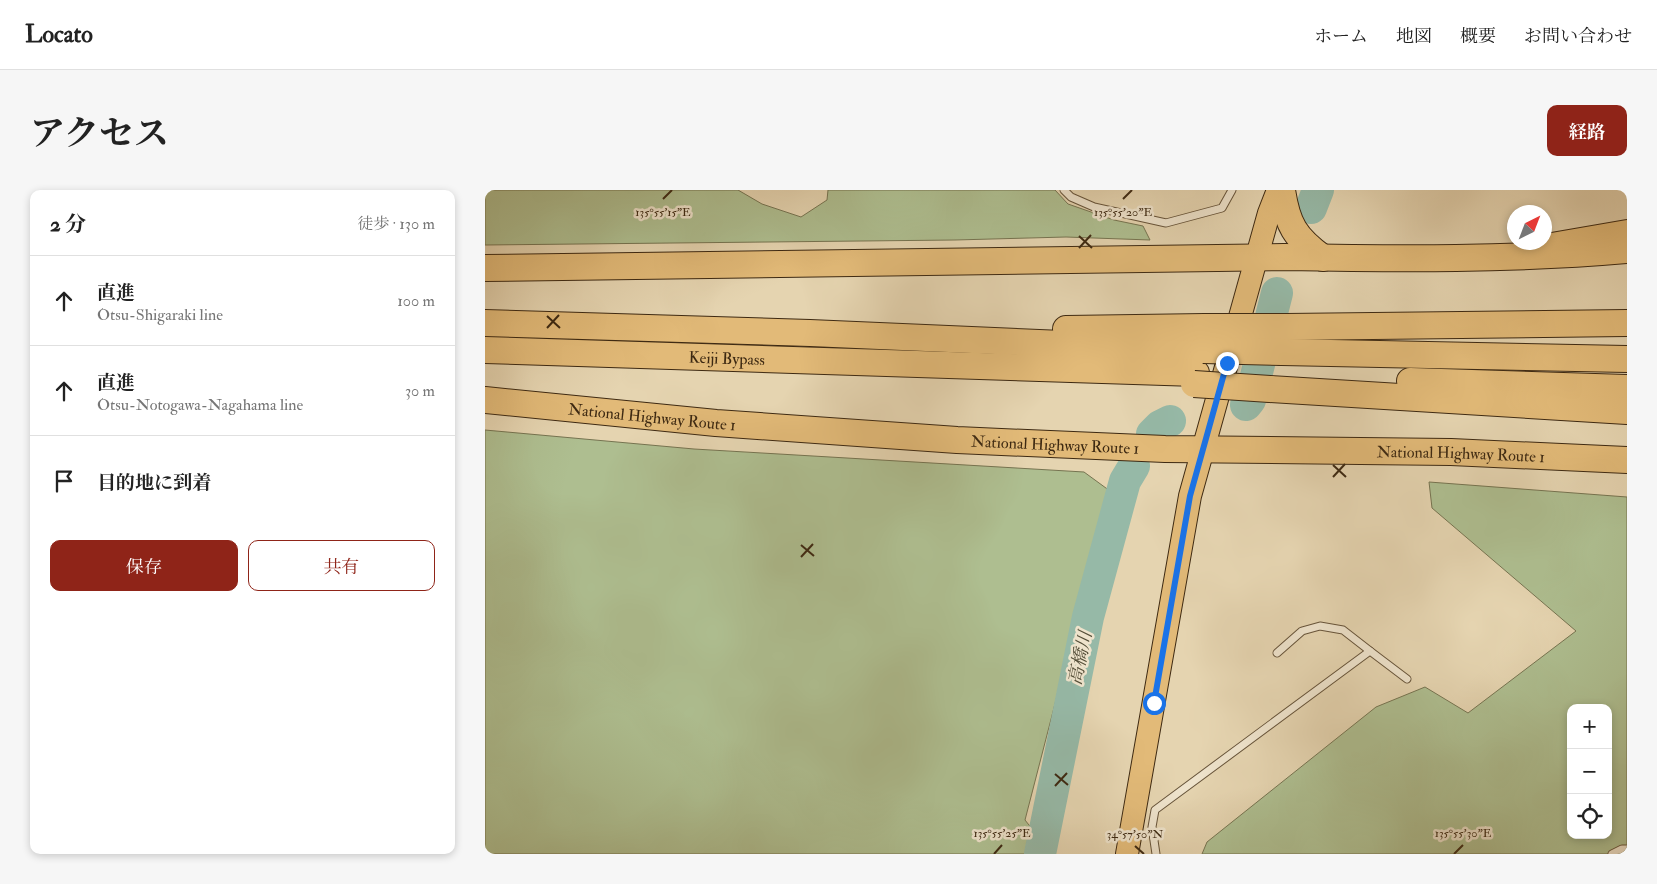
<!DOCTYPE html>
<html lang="ja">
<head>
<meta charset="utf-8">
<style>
	body { margin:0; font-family:"IM FELL Double Pica","Noto Serif JP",serif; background:#f6f6f6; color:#222 }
	.controls { position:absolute; right:15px; bottom:15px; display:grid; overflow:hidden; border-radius:10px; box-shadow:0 2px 8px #0003 }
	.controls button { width:45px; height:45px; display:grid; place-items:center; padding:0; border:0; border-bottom:1px solid #e0e0e0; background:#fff; color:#222; font:25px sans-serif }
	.compass { position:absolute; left:1022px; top:15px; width:45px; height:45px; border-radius:50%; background:#fff; box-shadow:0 2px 8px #0003; rotate:42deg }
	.stop { position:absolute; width:15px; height:15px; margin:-11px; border:4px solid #1a73e8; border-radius:50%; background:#fff }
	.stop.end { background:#1a73e8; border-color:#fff; box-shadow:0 1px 5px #0008 }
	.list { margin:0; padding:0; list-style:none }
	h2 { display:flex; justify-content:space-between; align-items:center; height:65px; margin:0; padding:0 20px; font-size:21px }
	h2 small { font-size:16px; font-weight:400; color:#767676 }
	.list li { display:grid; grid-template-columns:32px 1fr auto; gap:15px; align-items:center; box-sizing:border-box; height:90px; padding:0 20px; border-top:1px solid #e0e0e0 }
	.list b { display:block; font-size:19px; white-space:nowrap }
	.list p { margin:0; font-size:16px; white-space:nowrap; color:#767676 }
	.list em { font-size:16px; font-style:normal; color:#767676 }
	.actions { display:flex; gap:10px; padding:15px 20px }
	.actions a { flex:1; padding:11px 0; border:1px solid #8f2418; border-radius:10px; text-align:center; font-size:18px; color:#8f2418 }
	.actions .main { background:#8f2418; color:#fff }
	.icon { flex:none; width:28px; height:28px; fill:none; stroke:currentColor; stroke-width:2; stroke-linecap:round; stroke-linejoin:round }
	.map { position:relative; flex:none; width:1142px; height:664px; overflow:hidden; border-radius:10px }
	header { display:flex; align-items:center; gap:30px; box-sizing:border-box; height:70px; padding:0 25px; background:#fff; border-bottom:1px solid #e0e0e0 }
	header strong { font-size:24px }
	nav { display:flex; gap:28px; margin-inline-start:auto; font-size:18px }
	.intro { display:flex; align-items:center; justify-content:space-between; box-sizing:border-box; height:120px; padding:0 30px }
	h1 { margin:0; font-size:35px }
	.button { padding:12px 22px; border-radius:10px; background:#8f2418; color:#fff; font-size:18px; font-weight:700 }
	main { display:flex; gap:30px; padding:0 30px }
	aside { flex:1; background:#fff; border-radius:10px; box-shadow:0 2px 8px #0003 }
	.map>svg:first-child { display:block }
	.green { fill:#aebe90; stroke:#767451; fill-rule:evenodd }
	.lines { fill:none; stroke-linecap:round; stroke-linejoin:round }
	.river { stroke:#96b9a7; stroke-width:32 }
	.lane-casing { stroke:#67543a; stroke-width:9 }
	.primary-casing { stroke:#3d2912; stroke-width:24 }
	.highway-casing { stroke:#3d2912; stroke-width:28 }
	.lane { stroke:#eee3cc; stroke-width:7 }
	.primary { stroke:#e2ba78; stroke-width:22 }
	.highway { stroke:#e2ba78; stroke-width:26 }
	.highway-bridge-casing { stroke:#3d2912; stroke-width:28; stroke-linecap:butt }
	.highway-bridge { stroke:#e2ba78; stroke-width:26 }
	.route { stroke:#1a73e8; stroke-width:6 }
	.ticks { fill:none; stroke:#3d2912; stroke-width:2 }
	.labels { text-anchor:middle; stroke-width:5; stroke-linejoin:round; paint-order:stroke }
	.street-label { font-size:16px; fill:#3d2912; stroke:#eee3cc }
	.water-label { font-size:18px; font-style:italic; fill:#534d37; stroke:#eee3cc }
	.ticks-label { font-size:12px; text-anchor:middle; fill:#3d2912; stroke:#eee3cc; stroke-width:5; stroke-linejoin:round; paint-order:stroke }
</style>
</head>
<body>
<header>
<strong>Locato</strong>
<nav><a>ホーム</a><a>地図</a><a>概要</a><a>お問い合わせ</a></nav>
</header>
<div class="intro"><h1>アクセス</h1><a class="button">経路</a></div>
<main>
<aside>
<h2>2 分<small>徒歩 · 130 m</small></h2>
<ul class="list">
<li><svg class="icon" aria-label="ahead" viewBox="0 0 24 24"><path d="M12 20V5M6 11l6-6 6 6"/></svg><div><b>直進</b><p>Otsu-Shigaraki line</p></div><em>100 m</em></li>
<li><svg class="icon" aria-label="ahead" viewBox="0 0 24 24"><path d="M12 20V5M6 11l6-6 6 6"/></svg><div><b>直進</b><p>Otsu-Notogawa-Nagahama line</p></div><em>30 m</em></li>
<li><svg class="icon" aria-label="arrive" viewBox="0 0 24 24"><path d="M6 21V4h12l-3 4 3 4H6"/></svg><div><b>目的地に到着</b></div></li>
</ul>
<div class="actions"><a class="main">保存</a><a>共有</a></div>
</aside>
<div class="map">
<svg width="1142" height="664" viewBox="0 0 1142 664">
	<rect width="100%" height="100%" fill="#e5d4b0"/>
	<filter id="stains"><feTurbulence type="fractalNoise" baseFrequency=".004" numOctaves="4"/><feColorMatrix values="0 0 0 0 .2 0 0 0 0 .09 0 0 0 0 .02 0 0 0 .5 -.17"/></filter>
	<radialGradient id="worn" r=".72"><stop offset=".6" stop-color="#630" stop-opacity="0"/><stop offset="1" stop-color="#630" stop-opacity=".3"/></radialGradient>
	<g class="green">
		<path d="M0 0H253L277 14 316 27 342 10 343 0H570L583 14 629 30 658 36 665 50 581 47 470 50 0 55Z"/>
		<path d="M0 240 209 259 599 282 625 301 540 630 567 664H0Z"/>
		<path d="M944 292 1142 307V664H717L722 652 891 517 940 497 983 523 1091 441 947 318ZM1086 518H1123V645H1086Z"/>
	</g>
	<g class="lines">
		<g class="river">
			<path d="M826 18 833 0"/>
			<path d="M761 215 765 210 792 103"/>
			<path d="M667 244 675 236 685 231"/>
			<path d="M555 664 603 427 640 291 649 276"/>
		</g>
		<g class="lane-casing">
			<g id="lane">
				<path d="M579 0 586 7 609 17 681 33 737 18 747 0"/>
				<path d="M792 463 817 441 835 436 858 440 885 461"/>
				<path d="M671 664 667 637 670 620 885 461 922 489"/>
				<path d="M1127 664 1137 659H1142"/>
			</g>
		</g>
		<g class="primary-casing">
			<g id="primary">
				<path d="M1055 56 1142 41"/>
				<path d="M642 664 705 306 784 23 793 0"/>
			</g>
		</g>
		<g class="highway-casing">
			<g id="highway">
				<path d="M797 0C802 34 810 48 838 68"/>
				<path d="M0 78 799 67C914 69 1028 70 1142 60"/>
				<path d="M0 133 325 143 718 160"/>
				<path d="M801 137 1142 133"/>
				<path d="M581 139 720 137"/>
				<path id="s1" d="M0 160 711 183"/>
				<path d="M797 162 1142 169"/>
				<path d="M925 191 1142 198"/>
				<path d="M785 199 1142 221"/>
				<path id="s2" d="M0 210 231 233 472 250 680 259 966 262 1142 270"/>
			</g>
		</g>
		<use href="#lane" class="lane"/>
		<use href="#primary" class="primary"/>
		<use href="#highway" class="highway"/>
		<g class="highway-bridge-casing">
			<g id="highway-bridge">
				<path d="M720 137H801"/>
				<path d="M718 160 797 162"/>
				<path d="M709 194 785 199"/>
			</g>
		</g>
		<use href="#highway-bridge" class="highway-bridge"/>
	</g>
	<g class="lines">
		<path class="route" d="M669 513 705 306 742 173"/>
	</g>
	<path class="ticks" d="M178 9 187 0M638 9 647 0M594 46 607 58M594 58 606 45M62 126 75 138M62 138 74 125M848 275 861 287M848 287 860 274M316 355 329 366M316 367 328 354M570 584 583 595M570 596 582 583M650 656 659 664M509 664 517 655M969 664 978 655"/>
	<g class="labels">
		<g class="street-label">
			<text dy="6" stroke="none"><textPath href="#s1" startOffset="242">Keiji Bypass</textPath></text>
			<text dy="6" stroke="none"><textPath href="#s2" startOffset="168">National Highway Route 1</textPath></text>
			<text dy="6" stroke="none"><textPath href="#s2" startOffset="572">National Highway Route 1</textPath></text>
			<text dy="6" stroke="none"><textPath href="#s2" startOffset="978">National Highway Route 1</textPath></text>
		</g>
		<g class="water-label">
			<text transform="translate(595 468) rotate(-78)" y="6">高橋川</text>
		</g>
	</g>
	<g class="ticks-label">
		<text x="178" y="26">135°55'15"E</text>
		<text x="638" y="26">135°55'20"E</text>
		<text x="517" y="647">135°55'25"E</text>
		<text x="978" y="647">135°55'30"E</text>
		<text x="650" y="648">34°57'50"N</text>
	</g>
	<rect width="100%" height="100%" filter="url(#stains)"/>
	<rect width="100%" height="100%" fill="url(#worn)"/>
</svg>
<div class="controls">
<button>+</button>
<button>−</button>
<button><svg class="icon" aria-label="locate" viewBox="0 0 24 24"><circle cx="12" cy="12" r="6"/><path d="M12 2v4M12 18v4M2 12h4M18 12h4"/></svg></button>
</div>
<svg class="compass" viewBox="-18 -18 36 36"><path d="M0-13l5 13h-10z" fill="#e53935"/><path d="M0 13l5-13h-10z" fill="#767676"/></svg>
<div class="stop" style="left:669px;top:513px"></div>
<div class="stop end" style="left:742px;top:173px"></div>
</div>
</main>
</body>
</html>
